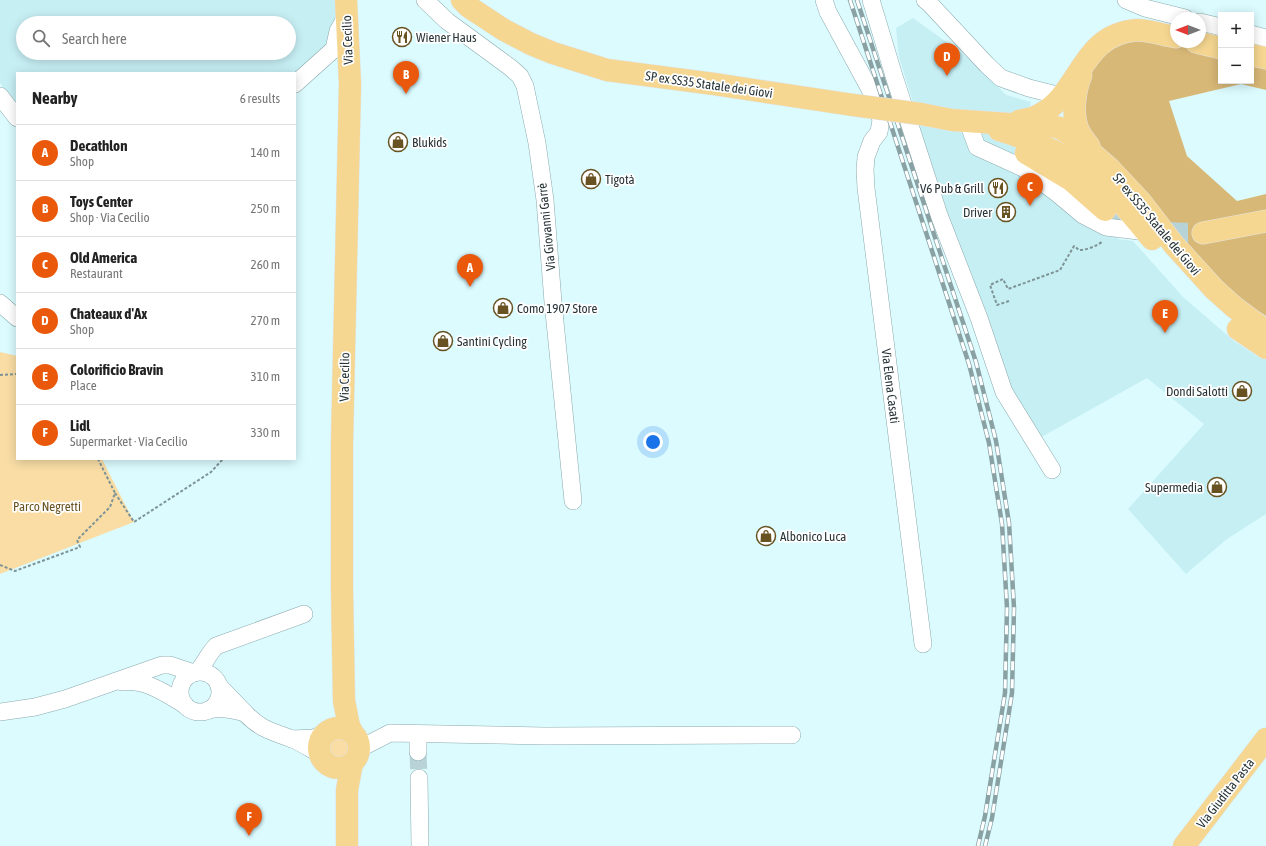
<!DOCTYPE html>
<html lang="en">
<head>
<meta charset="utf-8">
<style>
	body { margin:0; font-family:"Asap Condensed",sans-serif; background:#f2f2f2; color:#222 }
	.controls { position:absolute; right:12px; top:12px; display:grid; overflow:hidden; border-radius:0px; box-shadow:0 2px 10px #0003 }
	.controls button { width:36px; height:36px; display:grid; place-items:center; padding:0; border:0; border-bottom:1px solid #e0e0e0; background:#fff; color:#222; font:20px sans-serif }
	.compass { position:absolute; left:1170px; top:12px; width:36px; height:36px; border-radius:50%; background:#fff; box-shadow:0 2px 10px #0003; rotate:270deg }
	.you { position:absolute; left:653px; top:442px; width:14px; height:14px; margin:-10px; border:3px solid #fff; border-radius:50%; background:#1a73e8; box-shadow:0 0 0 6px #1a73e833 }
	.badge { display:grid; place-items:center; width:26px; height:26px; border-radius:50%; background:#ea580c; color:#fff; font-size:13px; font-weight:700 }
	.pin { position:absolute; translate:-50% -33px; filter:drop-shadow(0 1px 2px #0008) }
	.pin::after { content:''; position:absolute; top:21px; width:14px; height:12px; background:inherit; clip-path:polygon(0 0,100% 0,50% 100%) }
	.list { margin:0; padding:0; list-style:none }
	h2 { display:flex; justify-content:space-between; align-items:center; height:52px; margin:0; padding:0 16px; font-size:17px }
	h2 small { font-size:13px; font-weight:400; color:#767676 }
	.list li { display:grid; grid-template-columns:26px 1fr auto; gap:12px; align-items:center; box-sizing:border-box; height:56px; padding:0 16px; border-top:1px solid #e0e0e0 }
	.list b { display:block; font-size:15px; white-space:nowrap }
	.list p { margin:0; font-size:13px; white-space:nowrap; color:#767676 }
	.list em { font-size:13px; font-style:normal; color:#767676 }
	.icon { flex:none; width:22px; height:22px; fill:none; stroke:currentColor; stroke-width:2; stroke-linecap:round; stroke-linejoin:round }
	.map { position:relative; flex:none; width:1266px; height:846px; overflow:hidden }
	.search { position:absolute; background:#fff; box-shadow:0 2px 10px #0003; left:16px; top:16px; width:280px; height:44px; display:flex; align-items:center; gap:10px; box-sizing:border-box; padding:0 14px; border-radius:22px; color:#767676; font-size:15px }
	.panel { position:absolute; background:#fff; box-shadow:0 2px 10px #0003; left:16px; top:72px; width:280px; height:388px; border-radius:0px }
	.map>svg:first-child { display:block }
	.built { fill:#c6eff4; fill-rule:evenodd }
	.green { fill:#f9dda5 }
	.forest { fill:#d8b877 }
	.lines { fill:none; stroke-linecap:round; stroke-linejoin:round }
	.minor-tunnel { stroke:#b7d3d7; stroke-width:17; stroke-dasharray:17 8; stroke-linecap:butt }
	.major-tunnel { stroke:#b7d3d7; stroke-width:22; stroke-dasharray:22 11; stroke-linecap:butt }
	.minor-casing { stroke:#8ba9ad; stroke-width:18 }
	.major-casing { stroke:#e1e3e3; stroke-width:23 }
	.path { stroke:#7e9396; stroke-width:2; stroke-dasharray:3 2; stroke-linecap:butt }
	.minor { stroke:#fff; stroke-width:17 }
	.major { stroke:#f6d791; stroke-width:22 }
	.rail-casing { stroke:#8aa1a4; stroke-width:4.5 }
	.rail { stroke:#fff; stroke-width:3; stroke-dasharray:9; stroke-linecap:butt }
	.major-bridge-casing { stroke:#e1e3e3; stroke-width:23; stroke-linecap:butt }
	.major-bridge { stroke:#f6d791; stroke-width:22 }
	.labels { text-anchor:middle; stroke-width:3.5; stroke-linejoin:round; paint-order:stroke }
	.poi-label { font-size:13px; fill:#283436; stroke:#fff; text-anchor:start }
	.street-label { font-size:13px; fill:#283436; stroke:#fff }
	.park-label { font-size:13px; fill:#685220; stroke:#fff }
</style>
</head>
<body>
<div class="map">
<svg width="1266" height="846" viewBox="0 0 1266 846">
	<rect width="100%" height="100%" fill="#dbfbff"/>
	<g class="built">
		<path d="M0 0H336L334 49 295 73H17V105L0 83ZM23 23H289V53H23Z"/>
		<path d="M913 18 973 61 1006 95 1031 102 1019 159 1101 215 1118 239 1133 241 1183 297 1234 341 1260 358 1266 349V514L1227 539 1186 574 1128 509 1204 424 1147 378 1038 439 1013 396 973 294 917 126 913 102 899 57 896 28Z"/>
	</g>
	<g class="green">
		<path d="M0 352 17 356V459H102L134 522 0 574Z"/>
		<circle cx="340" cy="748" r="11"/>
	</g>
	<path class="forest" d="M1124 40 1171 43 1221 54V81H1251V61L1266 64V90L1241 84 1169 101 1187 156 1237 201 1266 194V316L1207 279 1087 140 1079 110 1092 63Z"/>
	<g class="lines">
		<path class="minor-tunnel" d="M418 752 419 778"/>
		<path class="major-tunnel" d="M1105 210C1130 231 1172 236 1203 233"/>
		<g class="minor-casing">
			<g id="minor">
				<path d="M425 0 447 21 511 68 520 76 525 86 537 143 545 200 553 302 573 501"/>
				<path d="M824 0 828 12 873 95 881 120 879 132 872 141 866 157 865 170 866 188 923 644"/>
				<path d="M871 0 894 76 939 215 979 318 1004 392 1052 470"/>
				<path d="M925 0 929 3 987 65 1001 78 1029 88 1061 96"/>
				<path d="M1126 0 1145 8 1185 18"/>
				<path d="M1200 22 1221 27"/>
				<path d="M1251 34 1266 38"/>
				<path d="M295 84 334 49 338 31 346 17"/>
				<path d="M0 96 17 118"/>
				<path d="M970 128 977 147 1023 168 1058 194 1083 215 1106 227 1147 232 1153 230"/>
				<path d="M0 303 17 318"/>
				<path d="M197 672C205 664 208 654 216 646L304 614"/>
				<circle cx="200" cy="692" r="20"/>
				<path d="M122 682C146 679 165 693 185 705"/>
				<path d="M208 710C221 707 232 709 245 713L219 686"/>
				<path d="M0 712 35 707 65 699 162 665H170L194 673"/>
				<path d="M245 713C261 730 272 731 292 739 302 743 311 749 320 754"/>
				<path d="M418 734V752"/>
				<path d="M292 739 314 738 325 733"/>
				<path d="M359 749 390 733 545 736 792 735"/>
				<path d="M419 778 420 846"/>
			</g>
		</g>
		<g class="major-casing">
			<g id="major">
				<path d="M346 0 350 84 342 443V590L344 701 349 726 352 732"/>
				<path d="M462 0 469 7 504 30 531 44 553 53 607 70 714 84 853 105"/>
				<path d="M1196 42 1221 48"/>
				<path d="M1251 55 1266 58"/>
				<path d="M1081 75C1075 90 1072 111 1077 127 1079 134 1084 140 1089 146"/>
				<path d="M921 114 952 120 1009 124 1047 125 1060 128 1072 136 1110 169 1140 201 1174 245 1214 289 1234 307 1266 331"/>
				<path d="M1019 121C1025 119 1032 119 1037 116 1081 96 1079 34 1137 30 1149 30 1163 35 1176 37"/>
				<path d="M999 130C1029 139 1060 152 1086 170 1111 189 1132 215 1152 239"/>
				<path d="M1026 153 1071 180 1105 210"/>
				<path d="M1203 233 1266 221"/>
				<path d="M1238 329 1266 348"/>
				<circle cx="339" cy="748" r="20"/>
				<path d="M347 846V790L352 763"/>
				<path d="M1184 846 1266 739"/>
			</g>
		</g>
		<g class="path">
			<path d="M1009 301 997 305 990 285 1003 279 1008 289 1060 270 1074 246 1079 250C1087 250 1097 246 1103 241"/>
			<path d="M0 375 17 374"/>
			<path d="M115 493 134 522 211 472 223 459"/>
			<path d="M0 565 15 571 80 547 77 540 110 507 115 493 98 459"/>
		</g>
		<use href="#minor" class="minor"/>
		<use href="#major" class="major"/>
		<g class="rail-casing">
			<g id="rail">
				<path d="M850 0 969 364 989 443 1002 524 1007 608 1005 693 985 816 978 846"/>
				<path d="M857 0 976 362 996 441 1009 523 1014 608 1012 693 992 818 985 846"/>
			</g>
		</g>
		<use href="#rail" class="rail"/>
		<g class="major-bridge-casing">
			<path id="major-bridge" d="M853 105 921 114"/>
		</g>
		<use href="#major-bridge" class="major-bridge"/>
	</g>
	<defs>
		<g id="restaurant-ring" transform="scale(1)"><circle r="9.5" fill="#fff" stroke="#685221" stroke-width="1.5"/><path d="M-5-6h1v4h1v-4h1v4h1v-4h1v5L-1.5 .5V6h-2V.5L-5-1ZM5-6V6H3V1.5H1.5Q1.5-4 5-6Z" fill="#685221"/></g>
		<g id="shop-ring" transform="scale(1)"><circle r="9.5" fill="#fff" stroke="#685221" stroke-width="1.5"/><path d="M-5-2.5h2.3a2.7 3.5 0 0 1 5.4 0H5L5.5 6h-11ZM-1.5-2.5h3a1.5 2.3 0 0 0-3 0Z" fill="#685221"/></g>
		<g id="building-ring" transform="scale(1)"><circle r="9.5" fill="#fff" stroke="#685221" stroke-width="1.5"/><path d="M-4-6H4V6H1V3H-1V6H-4ZM-2.5-4.3h1.7v1.8h-1.7ZM.8-4.3h1.7v1.8H.8ZM-2.5-1h1.7V.8h-1.7ZM.8-1h1.7V.8H.8Z" fill="#685221"/></g>
	</defs>
	<g fill-rule="evenodd">
		<use href="#restaurant-ring" x="402" y="37"/>
		<use href="#shop-ring" x="398" y="142"/>
		<use href="#shop-ring" x="591" y="179"/>
		<use href="#restaurant-ring" x="998" y="188"/>
		<use href="#building-ring" x="1006" y="212"/>
		<use href="#shop-ring" x="503" y="308"/>
		<use href="#shop-ring" x="443" y="341"/>
		<use href="#shop-ring" x="1242" y="391"/>
		<use href="#shop-ring" x="1217" y="487"/>
		<use href="#shop-ring" x="766" y="536"/>
	</g>
	<g class="labels">
		<g class="poi-label">
			<text x="416" y="42">Wiener Haus</text>
			<text x="412" y="147">Blukids</text>
			<text x="605" y="184">Tigotà</text>
			<text x="984" y="193" text-anchor="end">V6 Pub &amp; Grill</text>
			<text x="992" y="217" text-anchor="end">Driver</text>
			<text x="517" y="313">Como 1907 Store</text>
			<text x="457" y="346">Santini Cycling</text>
			<text x="1228" y="396" text-anchor="end">Dondi Salotti</text>
			<text x="1203" y="492" text-anchor="end">Supermedia</text>
			<text x="780" y="541">Albonico Luca</text>
		</g>
		<g class="street-label">
			<text transform="translate(347 40) rotate(-92)" y="5">Via Cecilio</text>
			<text transform="translate(709 84) rotate(8)" y="5">SP ex SS35 Statale dei Giovi</text>
			<text transform="translate(1157 224) rotate(50)" y="5">SP ex SS35 Statale dei Giovi</text>
			<text transform="translate(546 227) rotate(-96)" y="5">Via Giovanni Garrè</text>
			<text transform="translate(344 377) rotate(-89)" y="5">Via Cecilio</text>
			<text transform="translate(891 386) rotate(83)" y="5">Via Elena Casati</text>
			<text transform="translate(1225 793) rotate(-52)" y="5">Via Giuditta Pasta</text>
		</g>
		<g class="park-label">
			<text x="47" y="511">Parco Negretti</text>
		</g>
	</g>
</svg>
<div class="controls">
<button>+</button>
<button>−</button>
</div>
<svg class="compass" viewBox="-18 -18 36 36"><path d="M0-13l5 13h-10z" fill="#e53935"/><path d="M0 13l5-13h-10z" fill="#767676"/></svg>
<div class="you"></div>
<div class="pin badge" style="left:470px;top:287px">A</div>
<div class="pin badge" style="left:406px;top:94px">B</div>
<div class="pin badge" style="left:1030px;top:206px">C</div>
<div class="pin badge" style="left:947px;top:76px">D</div>
<div class="pin badge" style="left:1165px;top:333px">E</div>
<div class="pin badge" style="left:249px;top:836px">F</div>
<div class="search"><svg class="icon" aria-label="search" viewBox="0 0 24 24"><circle cx="10" cy="10" r="6"/><path d="M15 15l6 6"/></svg>Search here</div>
<section class="panel">
<h2>Nearby<small>6 results</small></h2>
<ul class="list">
<li><span class="badge">A</span><div><b>Decathlon</b><p>Shop</p></div><em>140 m</em></li>
<li><span class="badge">B</span><div><b>Toys Center</b><p>Shop · Via Cecilio</p></div><em>250 m</em></li>
<li><span class="badge">C</span><div><b>Old America</b><p>Restaurant</p></div><em>260 m</em></li>
<li><span class="badge">D</span><div><b>Chateaux d'Ax</b><p>Shop</p></div><em>270 m</em></li>
<li><span class="badge">E</span><div><b>Colorificio Bravin</b><p>Place</p></div><em>310 m</em></li>
<li><span class="badge">F</span><div><b>Lidl</b><p>Supermarket · Via Cecilio</p></div><em>330 m</em></li>
</ul>
</section>
</div>
</body>
</html>
